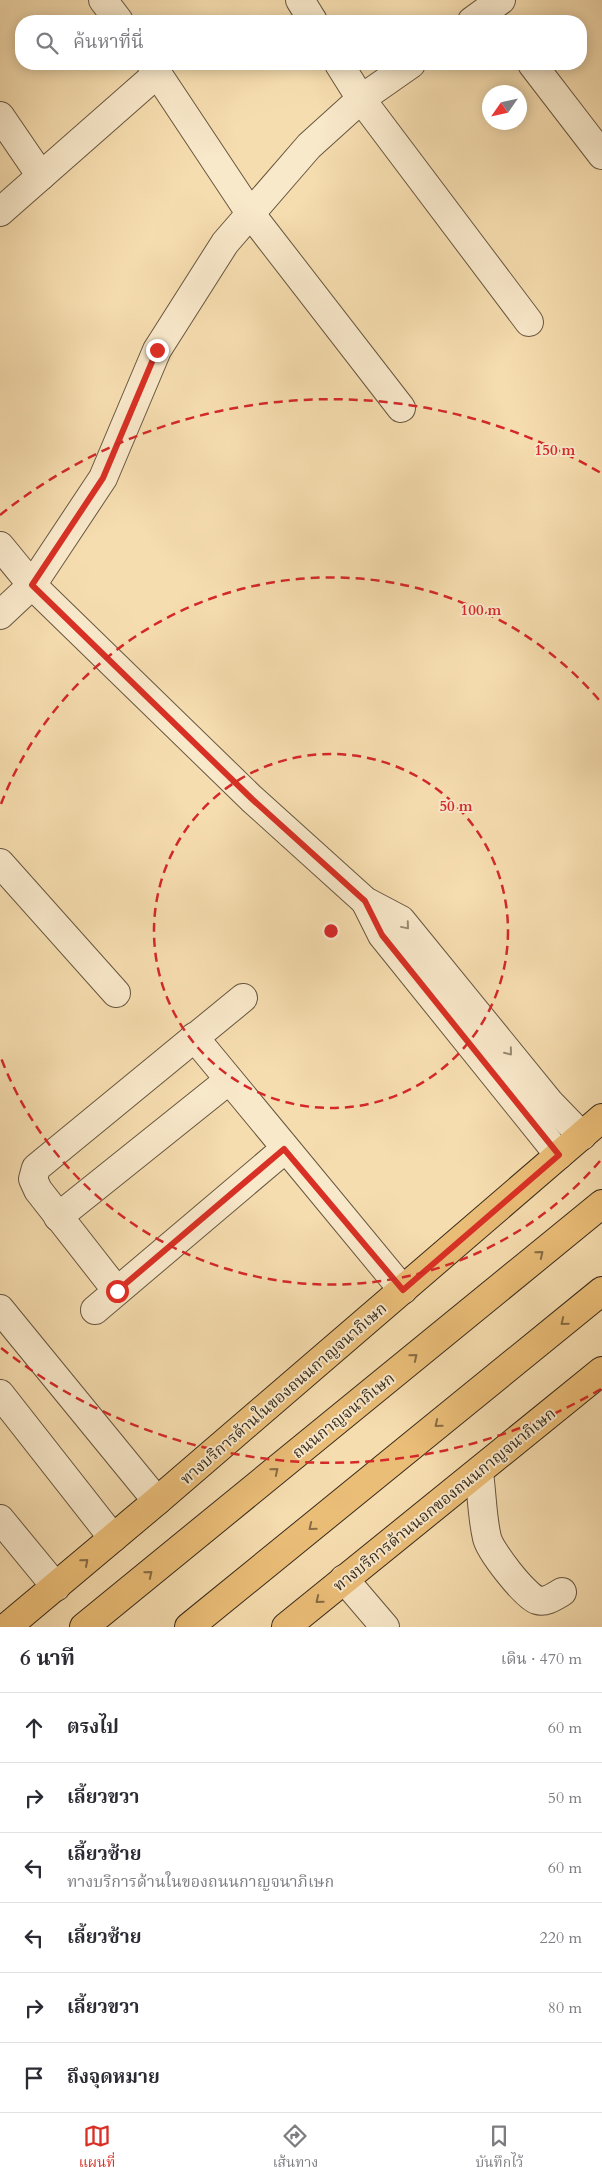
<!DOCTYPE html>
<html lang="th">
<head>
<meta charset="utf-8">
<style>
	body { margin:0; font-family:Cardo,"Noto Serif Thai",serif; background:#f7f7f7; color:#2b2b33 }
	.compass { position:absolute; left:482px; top:85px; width:45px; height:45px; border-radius:50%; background:#fff; box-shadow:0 2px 12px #0003; rotate:236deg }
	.stop { position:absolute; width:15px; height:15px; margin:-11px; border:4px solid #d93025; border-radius:50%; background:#fff }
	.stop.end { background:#d93025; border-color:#fff; box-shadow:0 1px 5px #0008 }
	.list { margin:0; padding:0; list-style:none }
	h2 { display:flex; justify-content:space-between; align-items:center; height:65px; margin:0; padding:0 20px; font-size:21px }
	h2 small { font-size:16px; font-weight:400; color:#7c7c81 }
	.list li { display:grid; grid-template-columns:32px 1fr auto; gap:15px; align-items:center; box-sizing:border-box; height:70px; padding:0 20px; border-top:1px solid #e1e1e2 }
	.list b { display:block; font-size:19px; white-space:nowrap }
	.list p { margin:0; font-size:16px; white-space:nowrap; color:#7c7c81 }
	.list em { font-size:16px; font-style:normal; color:#7c7c81 }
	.icon { flex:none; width:28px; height:28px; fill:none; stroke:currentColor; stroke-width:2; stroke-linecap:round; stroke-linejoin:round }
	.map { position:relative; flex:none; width:602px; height:1627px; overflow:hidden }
	.search { position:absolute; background:#fff; box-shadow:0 2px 12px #0003; left:15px; right:15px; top:15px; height:55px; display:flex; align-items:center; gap:12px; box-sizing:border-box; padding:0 18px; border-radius:20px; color:#7c7c81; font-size:19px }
	.sheet { height:485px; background:#fff }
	nav { display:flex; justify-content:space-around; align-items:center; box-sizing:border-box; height:70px; border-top:1px solid #e1e1e2; background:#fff; font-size:14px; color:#7c7c81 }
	nav a { display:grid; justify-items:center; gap:2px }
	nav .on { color:#d93025 }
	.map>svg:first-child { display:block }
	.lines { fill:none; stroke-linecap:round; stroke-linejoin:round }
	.minor-casing { stroke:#675740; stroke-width:30 }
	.major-casing { stroke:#372a1b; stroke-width:30 }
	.highway-casing { stroke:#372a1b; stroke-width:30 }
	.minor { stroke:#f9e9cb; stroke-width:28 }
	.major { stroke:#ebbe78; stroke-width:28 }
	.highway { stroke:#ebbe78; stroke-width:28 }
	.oneway { stroke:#988a73 }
	.oneway2 { stroke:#886d45 }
	.route { stroke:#d93025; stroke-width:6 }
	.ring { fill:none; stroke:#d62828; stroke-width:2.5; stroke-dasharray:9 6 }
	.labels { text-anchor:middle; stroke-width:4; stroke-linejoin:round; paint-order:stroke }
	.street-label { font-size:16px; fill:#372a1b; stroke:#f9e9cb }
	.centre { fill:#d62828; stroke:#f9e9cb; stroke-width:2.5 }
	.ring-label { font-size:15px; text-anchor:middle; font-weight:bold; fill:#d62828; stroke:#f9e9cb; stroke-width:4; stroke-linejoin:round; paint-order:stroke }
</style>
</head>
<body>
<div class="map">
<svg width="602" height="1627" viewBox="0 0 602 1627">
	<rect width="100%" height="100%" fill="#f6ddaf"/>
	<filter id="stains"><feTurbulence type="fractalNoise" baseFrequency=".004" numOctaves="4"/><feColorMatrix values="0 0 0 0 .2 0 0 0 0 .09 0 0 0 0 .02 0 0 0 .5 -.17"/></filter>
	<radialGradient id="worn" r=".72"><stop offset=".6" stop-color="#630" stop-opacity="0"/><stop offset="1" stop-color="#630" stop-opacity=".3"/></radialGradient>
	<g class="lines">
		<g class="minor-casing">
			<g id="minor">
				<path d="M103 0 119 21"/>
				<path d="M300 0 313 21"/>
				<path d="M472 21 501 0"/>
				<path d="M151 64 250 213 401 408"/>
				<path d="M339 64 361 99 529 322"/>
				<path d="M532 64 602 155"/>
				<path d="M0 116 41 176"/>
				<path d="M0 212 158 73"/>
				<path d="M0 546 32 585 252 799 365 901 401 920 550 1103 582 1136"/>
				<path d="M0 615 32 585 103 478 157 350 225 243 309 146 361 99 411 64"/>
				<path d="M0 863 116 993"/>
				<path d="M365 901 382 935 559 1155"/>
				<path d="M194 1037 403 1290"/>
				<path d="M58 1217 229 1080"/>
				<path d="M117 1291 38 1190 33 1179 36 1168 243 998"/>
				<path d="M0 1309 157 1501"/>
				<path d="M95 1310 285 1149"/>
				<path d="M0 1394 113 1538"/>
				<path d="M479 1473C482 1494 482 1517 487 1538 490 1551 525 1596 537 1600 546 1603 555 1596 562 1592"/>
				<path d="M0 1519 56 1587"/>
				<path d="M344 1579 385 1627"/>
			</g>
		</g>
		<g class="major-casing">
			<g id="major">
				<path d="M7 1627 157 1501 602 1118"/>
				<path d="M286 1627 602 1371"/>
			</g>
		</g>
		<g class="highway-casing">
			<g id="highway">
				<path d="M84 1627 602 1204"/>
				<path d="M189 1627 602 1291"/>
			</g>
		</g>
		<use href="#minor" class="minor"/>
		<use href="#major" class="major"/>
		<use href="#highway" class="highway"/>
	</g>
	<defs><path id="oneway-chevron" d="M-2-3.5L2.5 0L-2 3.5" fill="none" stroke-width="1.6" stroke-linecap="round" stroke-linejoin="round" transform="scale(1.25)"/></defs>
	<g class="oneway">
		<use href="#oneway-chevron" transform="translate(406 926) rotate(50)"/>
		<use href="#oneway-chevron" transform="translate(509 1052) rotate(51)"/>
	</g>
	<g class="oneway2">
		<use href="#oneway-chevron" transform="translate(540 1254) rotate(-39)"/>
		<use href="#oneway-chevron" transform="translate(564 1322) rotate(141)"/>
		<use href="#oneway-chevron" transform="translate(414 1357) rotate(-39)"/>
		<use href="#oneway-chevron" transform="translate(438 1424) rotate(141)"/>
		<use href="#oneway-chevron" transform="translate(275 1471) rotate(-39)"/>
		<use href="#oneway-chevron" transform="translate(312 1527) rotate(141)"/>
		<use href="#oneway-chevron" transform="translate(85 1562) rotate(-41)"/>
		<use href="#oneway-chevron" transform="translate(149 1574) rotate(-39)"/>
		<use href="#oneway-chevron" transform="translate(319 1600) rotate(141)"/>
	</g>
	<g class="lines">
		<path class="route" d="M117 1291 284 1149 403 1290 559 1155 382 935 365 901 252 799 32 585 103 478 157 350"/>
	</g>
	<g class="ring">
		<circle cx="331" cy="931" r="177"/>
		<path d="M600 1161A354 354 0 0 1 1 1058M1 804A354 354 0 0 1 600 701"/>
		<path d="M601 1389A531 531 0 0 1 0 1347M0 515A531 531 0 0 1 601 473"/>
	</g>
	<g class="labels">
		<g class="street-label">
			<text transform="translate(283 1393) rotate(-41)" y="6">ทางบริการด้านในของถนนกาญจนาภิเษก</text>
			<text transform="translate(343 1415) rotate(-39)" y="6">ถนนกาญจนาภิเษก</text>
			<text transform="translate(444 1499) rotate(-39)" y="6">ทางบริการด้านนอกของถนนกาญจนาภิเษก</text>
		</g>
	</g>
	<circle cx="331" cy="931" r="8" class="centre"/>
	<g class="ring-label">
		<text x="555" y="455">150 m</text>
		<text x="481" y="615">100 m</text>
		<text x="456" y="811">50 m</text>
	</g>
	<rect width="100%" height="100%" filter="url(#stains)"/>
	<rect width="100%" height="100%" fill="url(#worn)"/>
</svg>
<svg class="compass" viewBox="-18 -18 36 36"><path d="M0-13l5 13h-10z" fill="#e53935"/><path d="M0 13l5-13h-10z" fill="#7c7c81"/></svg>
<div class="stop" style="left:117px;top:1291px"></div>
<div class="stop end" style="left:157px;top:350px"></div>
<div class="search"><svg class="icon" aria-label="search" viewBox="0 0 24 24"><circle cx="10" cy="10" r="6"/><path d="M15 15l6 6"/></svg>ค้นหาที่นี่</div>
</div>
<section class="sheet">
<h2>6 นาที<small>เดิน · 470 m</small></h2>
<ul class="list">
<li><svg class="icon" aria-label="ahead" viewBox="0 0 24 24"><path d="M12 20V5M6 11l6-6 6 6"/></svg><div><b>ตรงไป</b></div><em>60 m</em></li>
<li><svg class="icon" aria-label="right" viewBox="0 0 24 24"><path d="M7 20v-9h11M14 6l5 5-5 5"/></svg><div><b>เลี้ยวขวา</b></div><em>50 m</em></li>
<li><svg class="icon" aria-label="left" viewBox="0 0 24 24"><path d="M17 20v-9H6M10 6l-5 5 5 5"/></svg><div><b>เลี้ยวซ้าย</b><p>ทางบริการด้านในของถนนกาญจนาภิเษก</p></div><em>60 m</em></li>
<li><svg class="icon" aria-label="left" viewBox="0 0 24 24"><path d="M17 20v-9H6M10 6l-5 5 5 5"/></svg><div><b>เลี้ยวซ้าย</b></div><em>220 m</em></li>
<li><svg class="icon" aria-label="right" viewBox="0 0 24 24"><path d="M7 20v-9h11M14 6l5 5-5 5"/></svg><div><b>เลี้ยวขวา</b></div><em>80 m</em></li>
<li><svg class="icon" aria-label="arrive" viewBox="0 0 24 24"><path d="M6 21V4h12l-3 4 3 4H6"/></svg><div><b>ถึงจุดหมาย</b></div></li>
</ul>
</section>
<nav>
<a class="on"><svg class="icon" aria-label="map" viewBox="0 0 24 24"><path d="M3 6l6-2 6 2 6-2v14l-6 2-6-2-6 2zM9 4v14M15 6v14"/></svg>แผนที่</a>
<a><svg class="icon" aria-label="directions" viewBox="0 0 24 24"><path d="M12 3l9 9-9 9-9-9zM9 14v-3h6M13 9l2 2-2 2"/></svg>เส้นทาง</a>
<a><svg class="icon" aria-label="saved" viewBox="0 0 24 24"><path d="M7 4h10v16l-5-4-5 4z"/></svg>บันทึกไว้</a>
</nav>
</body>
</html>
